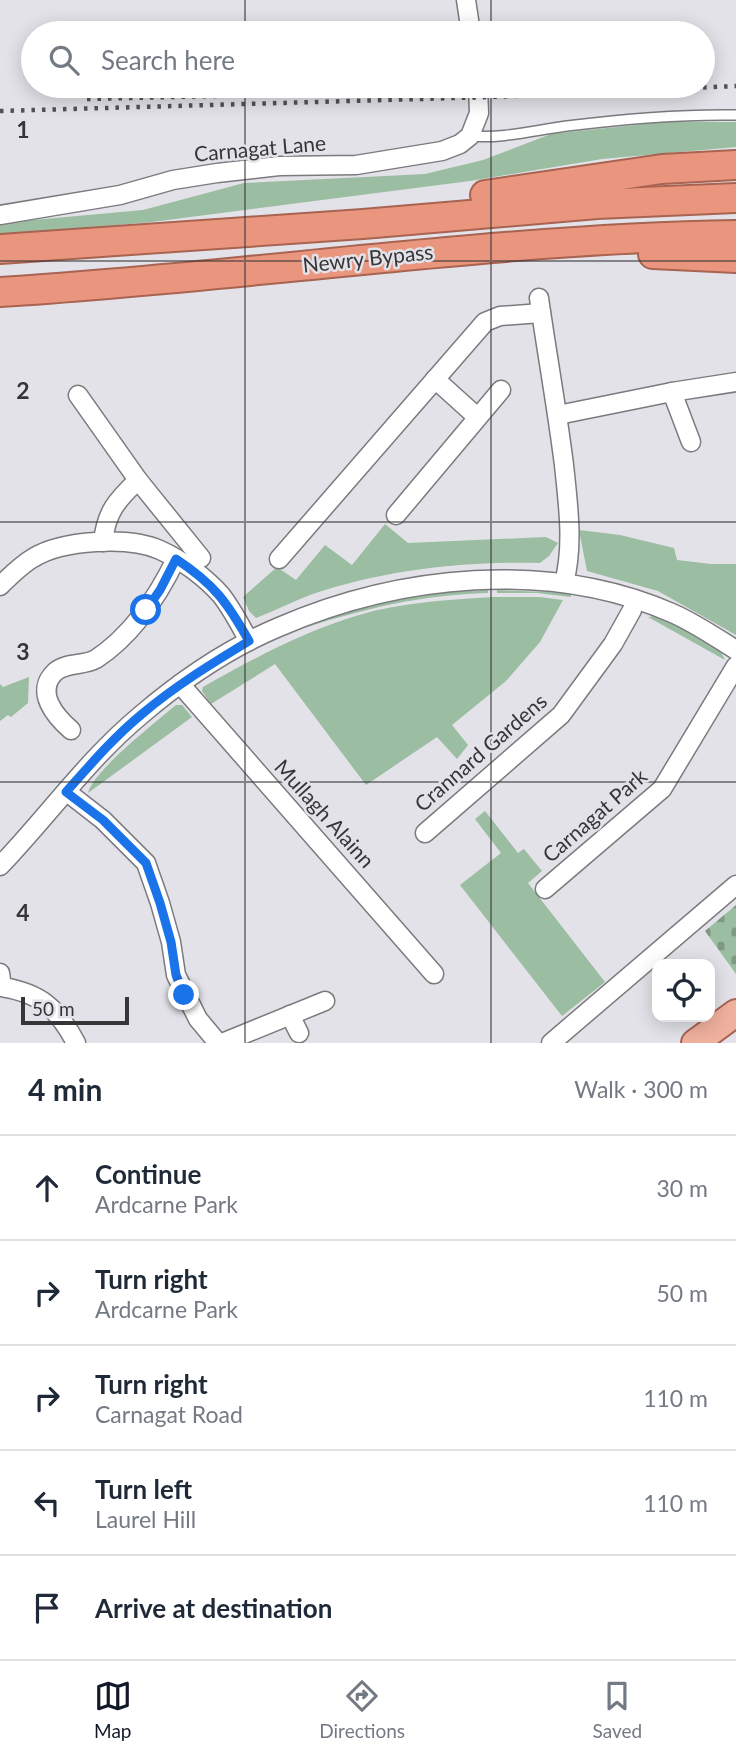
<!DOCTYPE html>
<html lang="en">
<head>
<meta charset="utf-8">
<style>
	body { margin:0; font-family:Lato,sans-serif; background:#f2f2f3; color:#1f2937 }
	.controls { position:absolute; right:21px; bottom:21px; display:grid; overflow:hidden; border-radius:14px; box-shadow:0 4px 18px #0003 }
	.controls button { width:63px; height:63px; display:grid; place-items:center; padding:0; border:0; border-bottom:2px solid #e0e1e3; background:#fff; color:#1f2937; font:35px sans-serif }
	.scale { position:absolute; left:21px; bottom:18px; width:108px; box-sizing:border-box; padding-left:7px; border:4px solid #363638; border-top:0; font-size:19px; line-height:24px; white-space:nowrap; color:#363638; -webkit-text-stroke:5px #e2e2e8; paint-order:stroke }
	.stop { position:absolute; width:21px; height:21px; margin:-16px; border:5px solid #1a73e8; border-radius:50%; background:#fff }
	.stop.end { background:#1a73e8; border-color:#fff; box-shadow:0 2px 7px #0008 }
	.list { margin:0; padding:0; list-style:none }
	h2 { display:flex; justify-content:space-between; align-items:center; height:91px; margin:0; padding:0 28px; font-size:30px }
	h2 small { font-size:23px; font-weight:400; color:#747a83 }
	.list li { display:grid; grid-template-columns:46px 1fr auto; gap:21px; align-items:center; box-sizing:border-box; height:105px; padding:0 28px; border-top:2px solid #e0e1e3 }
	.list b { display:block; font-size:26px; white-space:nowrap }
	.list p { margin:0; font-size:23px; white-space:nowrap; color:#747a83 }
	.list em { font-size:23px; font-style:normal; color:#747a83 }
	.icon { flex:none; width:38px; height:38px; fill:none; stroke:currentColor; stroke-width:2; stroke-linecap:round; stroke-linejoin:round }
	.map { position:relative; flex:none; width:736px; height:1043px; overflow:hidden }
	.search { position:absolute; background:#fff; box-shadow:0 4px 18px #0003; left:21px; right:21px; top:21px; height:77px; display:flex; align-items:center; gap:18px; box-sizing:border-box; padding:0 24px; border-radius:38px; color:#747a83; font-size:26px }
	.sheet { height:616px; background:#fff }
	nav { display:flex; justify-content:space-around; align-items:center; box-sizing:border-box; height:98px; border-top:2px solid #e0e1e3; background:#fff; font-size:19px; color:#747a83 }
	nav a { display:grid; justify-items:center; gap:4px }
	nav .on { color:#111827 }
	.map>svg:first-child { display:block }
	.grass { fill:#9bbda1 }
	.cemetery { fill:url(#cemetery-stones) }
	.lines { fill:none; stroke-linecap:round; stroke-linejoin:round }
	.service-casing { stroke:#7a7a7f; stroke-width:12 }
	.minor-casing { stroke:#7a7a7f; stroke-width:21 }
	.primary-casing { stroke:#a86351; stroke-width:30 }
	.trunk-casing { stroke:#a86351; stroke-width:32 }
	.service { stroke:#fff; stroke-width:9 }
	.minor { stroke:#fff; stroke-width:18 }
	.primary { stroke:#efb09e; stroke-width:26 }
	.trunk { stroke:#ea967e; stroke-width:28 }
	.rail { stroke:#525254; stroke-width:4.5; stroke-dasharray:3.5 7; stroke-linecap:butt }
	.route { stroke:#1a73e8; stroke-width:9 }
	.grid { fill:none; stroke:#363638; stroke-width:2; stroke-opacity:0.55 }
	.labels { text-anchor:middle; stroke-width:5; stroke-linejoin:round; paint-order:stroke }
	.street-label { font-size:21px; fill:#363638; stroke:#e2e2e8 }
	.grid-label { font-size:23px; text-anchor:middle; font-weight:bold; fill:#363638; stroke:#e2e2e8; stroke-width:5; stroke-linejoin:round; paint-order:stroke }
</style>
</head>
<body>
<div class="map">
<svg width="736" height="1043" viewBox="0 0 736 1043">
	<defs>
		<pattern id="cemetery-stones" width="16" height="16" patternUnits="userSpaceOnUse" patternTransform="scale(1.75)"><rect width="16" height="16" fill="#9bbda1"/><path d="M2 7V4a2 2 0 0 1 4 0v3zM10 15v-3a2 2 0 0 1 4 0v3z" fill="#7f9a84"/></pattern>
	</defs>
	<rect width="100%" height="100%" fill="#e2e2e8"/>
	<g class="grass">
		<path d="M663 122H736V147L602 159 470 181 152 222 0 235V223L143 210 244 183 425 174 483 160 551 134Z"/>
		<path d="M385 524 408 543 546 537 558 543 549 556 540 563C463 561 383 570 310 595 292 602 274 611 256 618L249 611 243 597 277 567 296 580 325 545 352 565Z"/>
		<path d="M579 530 620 535 674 548 677 560 711 564H736V635L658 591 587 571Z"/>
		<path d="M488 590V593C421 595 367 608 304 628V625L366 604 403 597 449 592Z"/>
		<path d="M497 590 571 593V597L537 593H497Z"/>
		<path d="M493 597H539L563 600 540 642 506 681 452 725 468 745 457 759 437 737 366 785 275 664 211 704 202 691 203 687C253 659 304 631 359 615 402 602 449 600 493 597Z"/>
		<path d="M656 616C680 626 715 634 725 660L648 617Z"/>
		<path d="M29 677 28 703 11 717 8 715 0 721V684L3 687Z"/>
		<path d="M176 705H182L192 717 88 793C93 771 156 722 176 705Z"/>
		<path d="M485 811 518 853 524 849 542 871 528 883 605 982 562 1016 460 885 501 853 475 819Z"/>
	</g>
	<path class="cemetery" d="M736 905V974L705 931Z"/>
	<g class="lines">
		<g class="service-casing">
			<path id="service" d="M470 136C503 139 535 130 567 126 623 119 680 114 736 115"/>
		</g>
		<g class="minor-casing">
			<g id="minor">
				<path d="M466 0 471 33"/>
				<path d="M0 215 120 195 173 180 217 173 279 166 356 165 442 151 460 144 470 136 479 113 478 86"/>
				<path d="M539 298C547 354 557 409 564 465 568 504 574 545 564 583"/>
				<path d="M435 379 476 416"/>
				<path d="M672 392 691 442"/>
				<path d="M78 395 138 480 201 558"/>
				<path d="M558 415 672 392 736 382"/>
				<path d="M396 515 501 390"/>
				<path d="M103 542C106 512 117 500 138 480"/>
				<path d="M279 559 485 322 500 316 541 313"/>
				<path d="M0 586C10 576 21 565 33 558 62 540 129 536 160 550 182 560 205 577 221 595 232 609 240 625 249 641"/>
				<path d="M180 684 434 974"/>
				<path d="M71 730C56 717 34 692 55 672 66 662 84 666 96 659 131 636 158 596 176 559"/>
				<path d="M67 792 103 820 146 863 160 903 171 942 176 975 198 1019 218 1043"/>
				<path d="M425 833 561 715 613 644 632 610 635 600"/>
				<path d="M0 866C47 817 88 759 141 715 182 680 229 648 279 627 399 575 549 559 672 613 695 623 715 637 736 650"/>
				<path d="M545 889 662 789 736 666"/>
				<path d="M0 973 2 987C41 993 58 1009 76 1043"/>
				<path d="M290 1015 299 1033"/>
				<path d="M222 1043 325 1001"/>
				<path d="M551 1043 736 885"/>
			</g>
		</g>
		<g class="primary-casing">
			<path id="primary" d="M695 1043 736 1013"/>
		</g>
		<g class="trunk-casing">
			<g id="trunk">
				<path d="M485 195 662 169 736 165"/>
				<path d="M0 249 363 224 597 204 736 198"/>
				<path d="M653 254 736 258"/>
				<path d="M0 292C246 277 489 239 736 235"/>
			</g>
		</g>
		<use href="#service" class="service"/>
		<use href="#minor" class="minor"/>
		<use href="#primary" class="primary"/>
		<use href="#trunk" class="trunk"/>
		<g class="rail">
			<path d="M87 99 217 96"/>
			<path d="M0 111 490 97 736 86"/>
		</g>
	</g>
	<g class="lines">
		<path class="route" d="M146 610 160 590 176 559C214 584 227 602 249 641 211 664 175 686 142 714 114 737 90 765 66 792L103 820 146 863 160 903 171 942 176 975 184 995"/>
	</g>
	<path class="grid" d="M245 0V33M491 0V33M245 86V1043M491 86V1043M0 261H736M0 522H736M0 782H736"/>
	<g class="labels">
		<g class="street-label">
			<text transform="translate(260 149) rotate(-5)" y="7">Carnagat Lane</text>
			<text transform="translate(368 259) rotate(-6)" y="7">Newry Bypass</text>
			<text transform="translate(481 753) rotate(-41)" y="7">Crannard Gardens</text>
			<text transform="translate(324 814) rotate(48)" y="7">Mullagh Alainn</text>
			<text transform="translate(595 816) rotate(-41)" y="7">Carnagat Park</text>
		</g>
	</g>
	<g class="grid-label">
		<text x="23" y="138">1</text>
		<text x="23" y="399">2</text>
		<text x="23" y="660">3</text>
		<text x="23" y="921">4</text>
	</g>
</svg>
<div class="controls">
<button><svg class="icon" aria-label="locate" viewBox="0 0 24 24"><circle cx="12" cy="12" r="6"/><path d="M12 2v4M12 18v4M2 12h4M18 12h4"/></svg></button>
</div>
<div class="scale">50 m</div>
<div class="stop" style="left:146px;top:610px"></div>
<div class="stop end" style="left:184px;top:995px"></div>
<div class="search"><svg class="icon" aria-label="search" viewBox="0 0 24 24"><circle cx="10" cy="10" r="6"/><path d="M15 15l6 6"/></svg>Search here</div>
</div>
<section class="sheet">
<h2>4 min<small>Walk · 300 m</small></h2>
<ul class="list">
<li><svg class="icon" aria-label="ahead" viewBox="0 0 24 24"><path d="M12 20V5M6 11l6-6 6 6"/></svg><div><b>Continue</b><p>Ardcarne Park</p></div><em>30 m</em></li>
<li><svg class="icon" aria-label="right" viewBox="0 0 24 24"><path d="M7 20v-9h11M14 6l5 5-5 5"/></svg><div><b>Turn right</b><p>Ardcarne Park</p></div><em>50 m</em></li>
<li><svg class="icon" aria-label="right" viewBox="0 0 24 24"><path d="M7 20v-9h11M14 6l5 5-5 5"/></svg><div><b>Turn right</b><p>Carnagat Road</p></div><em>110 m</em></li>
<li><svg class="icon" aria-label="left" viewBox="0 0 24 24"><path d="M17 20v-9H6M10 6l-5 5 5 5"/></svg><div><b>Turn left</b><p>Laurel Hill</p></div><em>110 m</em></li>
<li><svg class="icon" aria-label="arrive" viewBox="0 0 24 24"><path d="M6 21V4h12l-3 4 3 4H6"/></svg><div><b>Arrive at destination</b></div></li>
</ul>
</section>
<nav>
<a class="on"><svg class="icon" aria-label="map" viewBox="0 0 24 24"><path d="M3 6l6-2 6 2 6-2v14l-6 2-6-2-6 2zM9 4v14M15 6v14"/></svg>Map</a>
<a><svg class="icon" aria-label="directions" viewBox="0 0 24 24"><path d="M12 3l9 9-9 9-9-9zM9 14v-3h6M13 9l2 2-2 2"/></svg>Directions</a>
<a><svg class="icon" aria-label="saved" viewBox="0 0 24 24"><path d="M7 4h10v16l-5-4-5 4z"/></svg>Saved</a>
</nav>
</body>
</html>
